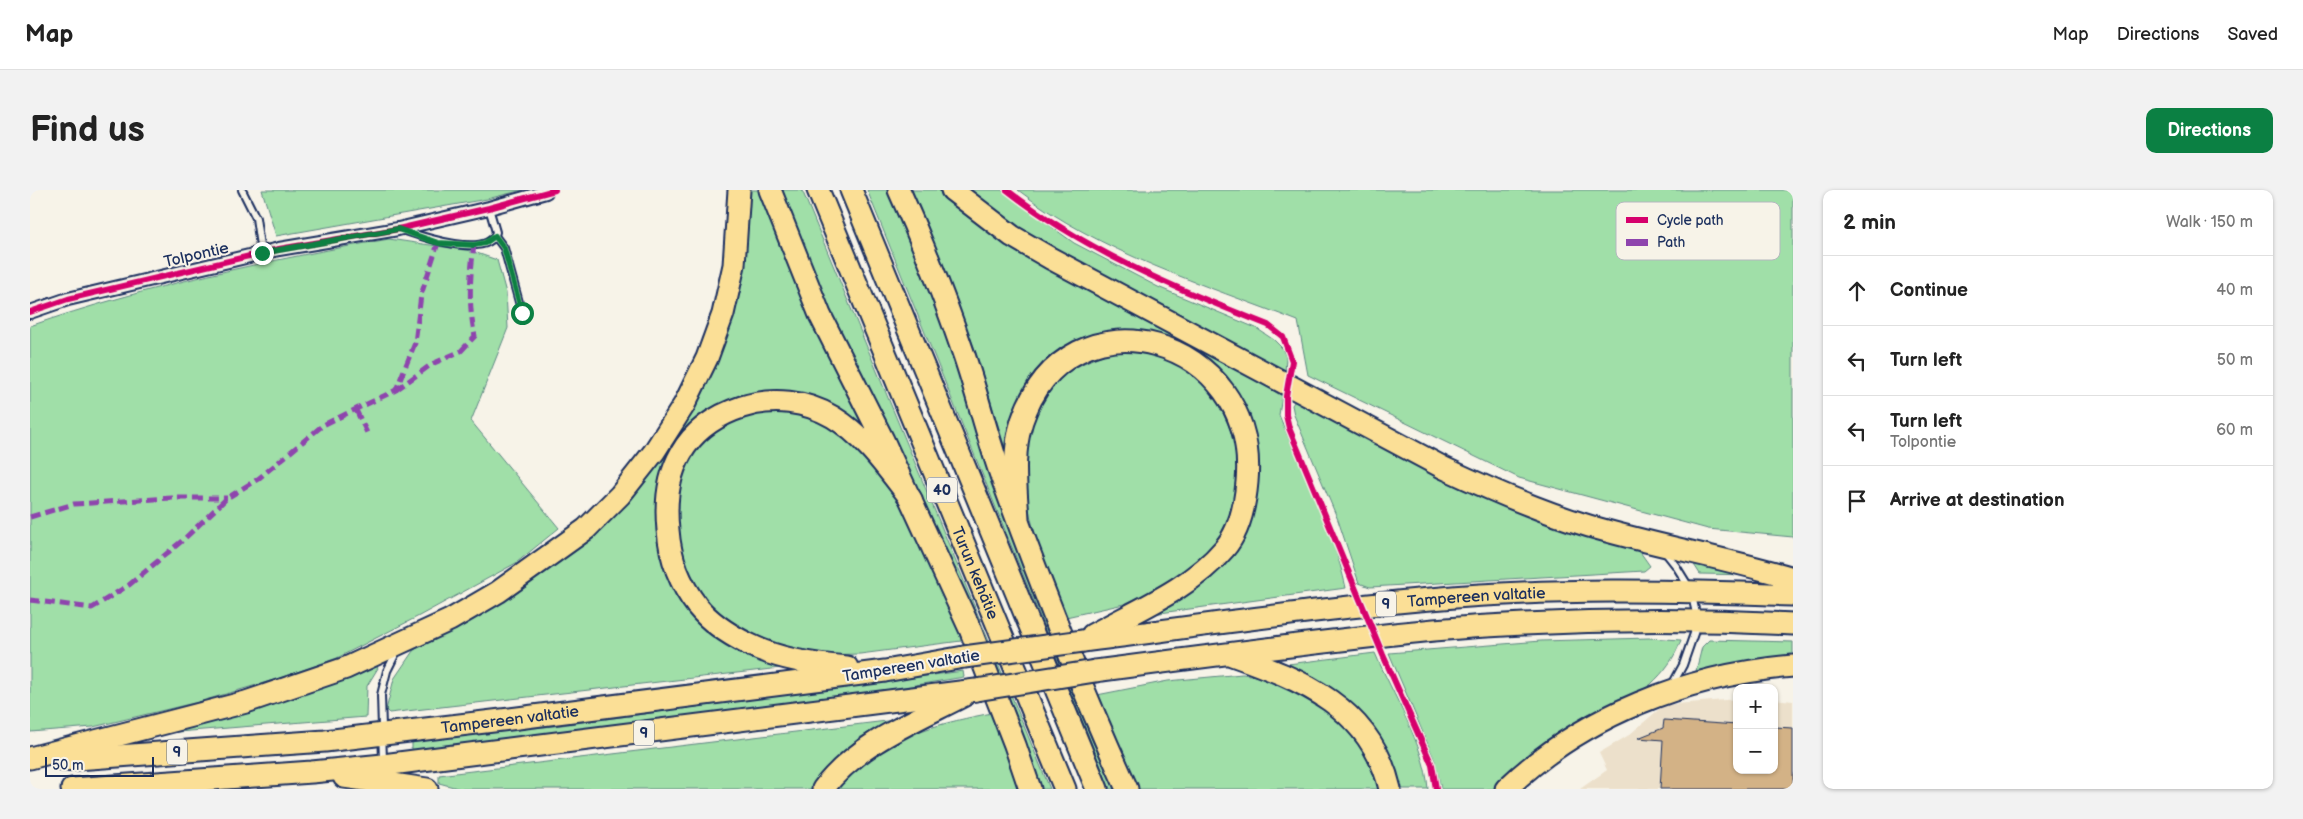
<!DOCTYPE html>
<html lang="en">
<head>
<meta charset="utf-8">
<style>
	body { margin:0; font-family:"Balsamiq Sans",sans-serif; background:#f2f2f2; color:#222 }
	.controls { position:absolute; right:15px; bottom:15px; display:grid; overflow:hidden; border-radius:10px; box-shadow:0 1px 4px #0004 }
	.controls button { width:45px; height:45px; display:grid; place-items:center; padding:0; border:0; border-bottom:1px solid #e0e0e0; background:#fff; color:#222; font:25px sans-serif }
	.scale { position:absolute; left:15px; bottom:12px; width:109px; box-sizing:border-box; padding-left:5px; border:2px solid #1b2f5e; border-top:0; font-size:14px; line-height:18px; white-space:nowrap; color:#1b2f5e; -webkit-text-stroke:4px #f7f3e8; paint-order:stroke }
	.stop { position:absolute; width:15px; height:15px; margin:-11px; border:4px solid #0b8043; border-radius:50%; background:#fff }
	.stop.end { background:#0b8043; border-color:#fff; box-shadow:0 1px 5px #0008 }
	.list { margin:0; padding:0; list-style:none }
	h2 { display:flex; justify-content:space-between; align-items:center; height:65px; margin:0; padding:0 20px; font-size:21px }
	h2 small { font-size:16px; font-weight:400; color:#767676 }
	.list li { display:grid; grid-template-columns:32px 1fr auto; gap:15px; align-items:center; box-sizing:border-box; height:70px; padding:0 20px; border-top:1px solid #e0e0e0 }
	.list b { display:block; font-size:19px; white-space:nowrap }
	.list p { margin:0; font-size:16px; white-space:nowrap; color:#767676 }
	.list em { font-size:16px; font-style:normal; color:#767676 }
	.icon { flex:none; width:28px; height:28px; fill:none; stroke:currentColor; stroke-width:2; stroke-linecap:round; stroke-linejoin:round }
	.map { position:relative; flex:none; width:1763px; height:599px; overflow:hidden; border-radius:10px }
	header { display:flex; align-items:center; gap:30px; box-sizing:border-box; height:70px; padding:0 25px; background:#fff; border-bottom:1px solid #e0e0e0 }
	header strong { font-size:24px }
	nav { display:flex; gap:28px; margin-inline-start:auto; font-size:18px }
	.intro { display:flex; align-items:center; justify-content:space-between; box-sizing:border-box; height:120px; padding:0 30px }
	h1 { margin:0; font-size:35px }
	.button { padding:12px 22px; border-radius:10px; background:#0b8043; color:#fff; font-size:18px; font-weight:700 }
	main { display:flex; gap:30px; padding:0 30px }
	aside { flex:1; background:#fff; border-radius:10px; box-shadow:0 1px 4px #0004 }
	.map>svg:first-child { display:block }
	.built { fill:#ece0cb }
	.green { fill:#a0dfa8; stroke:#5e8783 }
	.building { fill:#d3b286; stroke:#1b2f5e }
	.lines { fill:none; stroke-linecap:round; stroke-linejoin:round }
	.lane-casing { stroke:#1b2f5e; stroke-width:10 }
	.street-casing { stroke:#1b2f5e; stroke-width:16 }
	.highway-casing { stroke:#1b2f5e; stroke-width:25 }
	.lane { stroke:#f7f3e8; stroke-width:6 }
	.street { stroke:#f7f3e8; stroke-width:12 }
	.highway { stroke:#fbdf96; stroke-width:21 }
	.highway-bridge-casing { stroke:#1b2f5e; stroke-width:25; stroke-linecap:butt }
	.highway-bridge { stroke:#fbdf96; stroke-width:21 }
	.quiet { stroke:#8e44ad; stroke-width:5; stroke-dasharray:10 5; stroke-linecap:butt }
	.cycleway-casing { stroke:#f7f3e8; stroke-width:9 }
	.cycleway { stroke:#d6006c; stroke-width:6 }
	.route { stroke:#0b8043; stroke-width:6 }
	.labels { text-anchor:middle; stroke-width:4; stroke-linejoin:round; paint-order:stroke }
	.shield { fill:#f7f3e8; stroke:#5d6a87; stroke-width:1 }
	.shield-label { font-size:15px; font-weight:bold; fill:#1b2f5e }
	.street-label { font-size:16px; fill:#1b2f5e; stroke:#f7f3e8 }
	.key { fill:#f7f3e8; stroke:#b5b8bf; stroke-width:1 }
	.key-label { font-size:14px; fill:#1b2f5e }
</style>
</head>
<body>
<header>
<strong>Map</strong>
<nav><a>Map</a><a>Directions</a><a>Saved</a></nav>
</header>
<div class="intro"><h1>Find us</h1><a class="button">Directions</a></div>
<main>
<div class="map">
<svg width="1763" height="599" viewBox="0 0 1763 599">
	<rect width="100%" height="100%" fill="#f7f3e8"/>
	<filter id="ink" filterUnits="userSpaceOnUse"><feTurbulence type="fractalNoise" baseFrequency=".02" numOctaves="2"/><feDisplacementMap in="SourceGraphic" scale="10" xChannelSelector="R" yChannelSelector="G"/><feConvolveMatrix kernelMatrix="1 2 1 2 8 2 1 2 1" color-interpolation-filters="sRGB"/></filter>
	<g filter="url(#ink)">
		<path class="built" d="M1707 509V580H1744V509L1763 511V599H1550L1577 580 1569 563 1599 545 1634 515Z"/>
		<g class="green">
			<path d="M232 0H493L457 9 246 46Z"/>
			<path d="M718 0H732L844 250C813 215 799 215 755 203L641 263 629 289 626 340 632 365 642 388 759 477 359 523 356 520 364 489 383 461 409 442 480 403 654 228Z"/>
			<path d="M749 0H772L1020 599H1011L983 524 810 146Z"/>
			<path d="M837 0H861L880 43 1012 419 1063 552 1086 599H1080Z"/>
			<path d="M879 0H912L1252 206 1249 225C1272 282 1303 338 1316 398L1115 425 1169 395 1227 290V261L1223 243 1200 192 1178 170 1160 157 1121 144 1091 142 1005 186 987 220 978 268 944 157 909 69Z"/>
			<path d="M937 0H971L1044 53 1128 97 1226 138 1244 150 1252 158 1256 167 1255 184 1034 66 986 36Z"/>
			<path d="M988 0H1763V347L1678 339 1489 288 1278 185 1268 131C1173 94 1070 63 988 0Z"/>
			<path d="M359 49 441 61 467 70 476 103 478 138 441 231 529 338 486 373 389 426 307 468 247 489 172 511 63 537 0 542V136C116 96 238 70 359 49Z"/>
			<path d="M1084 161 1123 163 1145 170 1181 197 1211 263 1203 325 1184 358 1140 393 1094 414 1036 427C1010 360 985 314 1001 240 1011 195 1041 175 1084 161Z"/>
			<path d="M1266 209 1608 359 1620 376 1614 381 1340 397 1329 393 1308 330 1264 225 1262 215Z"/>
			<path d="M732 221C756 222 781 223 801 236 857 273 891 348 915 408 921 422 929 436 931 451L830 464 782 465 736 454 703 435 674 408 650 365 642 322 657 266 688 235Z"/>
			<path d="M1661 370 1724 385 1670 384Z"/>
			<path d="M1619 448 1651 450C1644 469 1635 481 1620 495L1478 585 1465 599H1411L1405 571 1359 463 1511 451Z"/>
			<path d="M1679 450 1763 452V471L1665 485 1672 457Z"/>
			<path d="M1345 463C1362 503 1395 556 1398 599H1369L1269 480 1258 474Z"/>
			<path d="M345 474 348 478 337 496 336 527 123 544Z"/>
			<path d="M933 481 934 487 819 506 382 561V550L524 536Z"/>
			<path d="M1212 484C1235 486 1253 494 1273 506 1316 531 1333 552 1350 599H1108L1067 505 1138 491Z"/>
			<path d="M962 523 989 599H806C813 592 819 583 827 576 865 544 915 532 962 523Z"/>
			<path d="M865 530 829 548 804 570 780 599H431L409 593V585L417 584Z"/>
		</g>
		<path class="building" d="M1634 530 1707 535V580H1744V537L1763 538V599H1630L1633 550 1608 548 1633 538Z"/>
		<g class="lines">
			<g class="lane-casing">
				<g id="lane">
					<path d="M212 0 226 28 231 63"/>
					<path d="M372 40C390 46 459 70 466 42L459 18"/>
					<path d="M465 46 474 58 492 123"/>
					<path d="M1635 362 1646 376 1659 397"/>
					<path d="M1642 495 1653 475 1668 432 1662 406"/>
					<path d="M353 571 351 505 357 481 367 461"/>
				</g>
			</g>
			<g class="street-casing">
				<path id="street" d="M0 122 38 109 249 59 368 39 459 18 516 2"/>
			</g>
			<g class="highway-casing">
				<g id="highway">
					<path d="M740 0 790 125 853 250 940 439 985 555 1000 599"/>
					<path id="s1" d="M788 0 1035 599"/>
					<path d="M821 0 1067 599"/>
					<path d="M869 0C893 53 915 109 934 165 948 206 958 250 973 291 1011 395 1051 498 1097 599"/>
					<path d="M922 0 982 46 1020 68 1414 278C1461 300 1509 321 1559 336 1627 356 1696 368 1763 388"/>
					<path d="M988 329C986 296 982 262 992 231 1038 93 1230 146 1217 292 1215 315 1210 341 1194 359 1160 399 1107 420 1062 445"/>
					<path id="s2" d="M1053 451C1169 436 1285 419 1401 409 1521 398 1643 400 1763 405"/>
					<path d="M1202 465C1272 490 1341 517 1360 599"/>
					<path d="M817 477C783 474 750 470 718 454 700 445 680 432 667 416 650 394 640 367 638 340 632 281 654 236 712 217 743 207 776 211 803 227 836 247 858 280 881 309"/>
					<path d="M1065 481C1178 466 1290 451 1404 440 1523 430 1644 428 1763 434"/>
					<path d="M0 568 216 512 316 478 420 430 468 402 556 339 590 305 624 262 654 215 677 168 693 124 704 75 709 0"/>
					<path id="s3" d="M33 570 295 551 480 529 855 481 934 467"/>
					<path d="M314 587 397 599"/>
					<path d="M42 599 282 582 353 575 946 500"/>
					<path d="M793 599C828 553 883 532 933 506"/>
					<path d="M1476 599C1553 525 1658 485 1763 476"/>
				</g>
			</g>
			<use href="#lane" class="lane"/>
			<use href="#street" class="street"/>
			<use href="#highway" class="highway"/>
			<g class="highway-bridge-casing">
				<g id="highway-bridge">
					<path d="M934 467 1053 451"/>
					<path d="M946 500 1065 481"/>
				</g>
			</g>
			<use href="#highway-bridge" class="highway-bridge"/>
			<g class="quiet">
				<path d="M366 200 402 174 431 161 445 146C438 116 440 86 444 55"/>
				<path d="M326 220 338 245"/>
				<path d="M0 327 44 314 142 308H197"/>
				<path d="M0 410 62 418 99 395 153 350 197 308 228 289 293 235 366 200 385 153 391 105 408 53"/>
			</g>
			<g class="cycleway-casing">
				<g id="cycleway">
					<path d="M977 0C1055 61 1147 99 1238 135L1253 147 1262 171 1256 206V225L1259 238 1353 465 1402 575 1406 599"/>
					<path d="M0 122 38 109 249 59 368 39 459 18 525 0"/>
				</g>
			</g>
			<use href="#cycleway" class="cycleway"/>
		</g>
	</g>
	<g class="lines" filter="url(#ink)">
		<path class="route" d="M232 63 368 39 408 53 444 55 455 53 465 46 474 58 492 123"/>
	</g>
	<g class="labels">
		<g class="shield">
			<rect x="897" y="287.5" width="30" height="25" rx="4"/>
			<rect x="1346" y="401.5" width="20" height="25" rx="4"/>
			<rect x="604" y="530.5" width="20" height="25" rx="4"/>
			<rect x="137" y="549.5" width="20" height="25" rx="4"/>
		</g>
		<g class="shield-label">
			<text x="912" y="305">40</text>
			<text x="1356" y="419">9</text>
			<text x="614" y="548">9</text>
			<text x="147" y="567">9</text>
		</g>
		<g class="street-label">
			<text transform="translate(166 64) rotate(-13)" y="6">Tolpontie</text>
			<text dy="6" stroke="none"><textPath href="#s1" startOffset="414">Turun kehätie</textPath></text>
			<text dy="6" stroke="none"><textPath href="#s2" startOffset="396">Tampereen valtatie</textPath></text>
			<text transform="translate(881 475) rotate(-9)" y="6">Tampereen valtatie</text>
			<text dy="6" stroke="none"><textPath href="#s3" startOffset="449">Tampereen valtatie</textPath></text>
		</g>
	</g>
	<rect x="1586" y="12" width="164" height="58" rx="8" class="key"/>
	<rect x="1596" y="27" width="22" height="6" fill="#d6006c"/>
	<rect x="1596" y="49" width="22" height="7" fill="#8e44ad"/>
	<g class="key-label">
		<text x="1627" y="35">Cycle path</text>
		<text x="1627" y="57">Path</text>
	</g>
</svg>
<div class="controls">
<button>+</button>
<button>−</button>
</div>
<div class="scale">50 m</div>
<div class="stop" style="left:492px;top:123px"></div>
<div class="stop end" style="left:232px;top:63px"></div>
</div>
<aside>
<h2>2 min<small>Walk · 150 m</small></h2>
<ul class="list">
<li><svg class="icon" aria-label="ahead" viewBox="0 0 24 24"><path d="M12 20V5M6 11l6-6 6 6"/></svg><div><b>Continue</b></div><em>40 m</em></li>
<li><svg class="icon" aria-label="left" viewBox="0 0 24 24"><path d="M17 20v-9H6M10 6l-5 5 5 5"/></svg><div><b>Turn left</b></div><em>50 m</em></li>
<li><svg class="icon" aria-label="left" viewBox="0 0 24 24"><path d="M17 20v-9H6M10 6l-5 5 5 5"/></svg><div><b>Turn left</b><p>Tolpontie</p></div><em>60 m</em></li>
<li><svg class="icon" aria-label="arrive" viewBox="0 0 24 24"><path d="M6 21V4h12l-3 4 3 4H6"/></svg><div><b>Arrive at destination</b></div></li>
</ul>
</aside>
</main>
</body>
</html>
